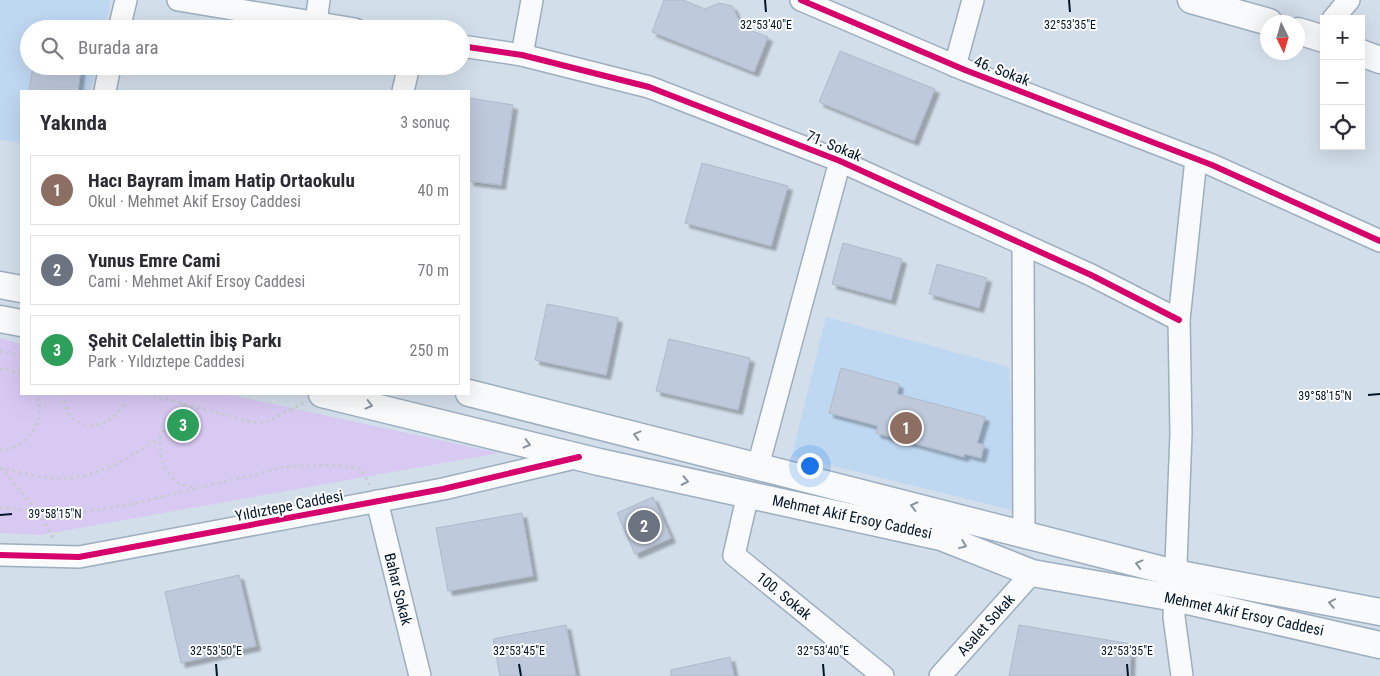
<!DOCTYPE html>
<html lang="tr">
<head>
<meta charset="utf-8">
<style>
	body { margin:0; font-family:"Roboto Condensed",sans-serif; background:#f7f7f7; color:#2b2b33 }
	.controls { position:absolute; right:15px; top:15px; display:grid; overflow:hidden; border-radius:0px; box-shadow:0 5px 20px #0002 }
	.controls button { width:45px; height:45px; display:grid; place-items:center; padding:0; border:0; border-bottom:1px solid #e1e1e2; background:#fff; color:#2b2b33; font:25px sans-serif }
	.compass { position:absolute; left:1260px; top:15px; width:45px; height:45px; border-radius:50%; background:#fff; box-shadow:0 5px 20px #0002; rotate:175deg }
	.you { position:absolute; left:809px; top:465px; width:18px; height:18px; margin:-12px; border:4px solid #fff; border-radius:50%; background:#1a73e8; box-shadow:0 0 0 8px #1a73e833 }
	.badge { display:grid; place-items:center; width:32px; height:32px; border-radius:50%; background:#0f766e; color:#fff; font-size:16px; font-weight:700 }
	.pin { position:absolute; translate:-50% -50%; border:2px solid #fff; box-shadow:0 1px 5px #0006 }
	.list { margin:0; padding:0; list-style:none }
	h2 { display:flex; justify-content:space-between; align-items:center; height:65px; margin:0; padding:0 20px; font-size:21px }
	h2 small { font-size:16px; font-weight:400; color:#7c7c81 }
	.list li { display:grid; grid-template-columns:32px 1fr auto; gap:15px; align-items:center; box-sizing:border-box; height:70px; margin:0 10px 10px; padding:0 10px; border:1px solid #e1e1e2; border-radius:0px }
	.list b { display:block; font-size:19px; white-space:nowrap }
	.list p { margin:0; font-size:16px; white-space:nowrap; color:#7c7c81 }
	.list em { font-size:16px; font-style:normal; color:#7c7c81 }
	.icon { flex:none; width:28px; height:28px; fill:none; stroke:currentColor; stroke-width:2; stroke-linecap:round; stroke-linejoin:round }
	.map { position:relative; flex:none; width:1380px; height:676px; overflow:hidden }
	.search { position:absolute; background:#fff; box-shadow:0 5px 20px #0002; left:20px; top:20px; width:450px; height:55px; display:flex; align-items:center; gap:12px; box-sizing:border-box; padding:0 18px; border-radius:28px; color:#7c7c81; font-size:19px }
	.panel { position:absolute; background:#fff; box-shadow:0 5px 20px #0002; left:20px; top:90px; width:450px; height:305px; border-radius:0px }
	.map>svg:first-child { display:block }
	.built { fill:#bfd8f2 }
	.green { fill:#d8c9f3 }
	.building { fill:#bec9db; stroke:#afb9ca; filter:url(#shadow) }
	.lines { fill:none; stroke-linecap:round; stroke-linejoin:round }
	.minor-casing { stroke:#9eaebe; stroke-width:24 }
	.major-casing { stroke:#9eaebe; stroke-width:29 }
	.path { stroke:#c7cacf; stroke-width:3; stroke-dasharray:2.5 4; stroke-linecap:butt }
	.minor { stroke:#f8fafc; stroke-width:21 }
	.major { stroke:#f8fafc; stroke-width:26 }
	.cycleway-casing { stroke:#fdfdfd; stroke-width:9 }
	.cycleway { stroke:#d6006c; stroke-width:6 }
	.oneway { stroke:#89939e }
	.ticks { fill:none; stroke:#02162a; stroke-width:2 }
	.labels { text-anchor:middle; stroke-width:4; stroke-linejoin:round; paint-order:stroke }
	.street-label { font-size:15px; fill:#02162a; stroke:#fdfdfd }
	.ticks-label { font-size:12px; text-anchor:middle; fill:#02162a; stroke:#fdfdfd; stroke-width:4; stroke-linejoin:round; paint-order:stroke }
</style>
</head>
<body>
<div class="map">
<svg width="1380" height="676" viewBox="0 0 1380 676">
	<defs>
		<filter id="shadow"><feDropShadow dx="4.5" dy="4.5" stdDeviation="1" flood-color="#0004"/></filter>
	</defs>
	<rect width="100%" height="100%" fill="#d2deea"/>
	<g class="built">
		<path d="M0 0H111L104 29H29V66H96L90 91H21V143L0 140Z"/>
		<path d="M826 317 1009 367 1016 511 792 456Z"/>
	</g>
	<path class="green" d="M0 338 21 344V394H226L499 453 40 535 0 533Z"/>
	<g class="building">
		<path d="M664 0H683L705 9 719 3 732 6 742 27 768 37 754 72 652 32Z"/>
		<path d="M840 51 935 89 914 141 819 102Z"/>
		<path d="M33 66H81L78 91H29Z"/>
		<path d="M469 98 513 105 501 185 469 181Z"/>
		<path d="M702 163 788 186 771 246 685 223Z"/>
		<path d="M843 243 902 259 891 300 832 284Z"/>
		<path d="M937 264 987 278 979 308 929 294Z"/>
		<path d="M547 304 618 318 606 375 535 360Z"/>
		<path d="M669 339 750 358 738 410 656 391Z"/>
		<path d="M841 368 899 384 897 394 985 417 977 443 984 445 981 458 965 454 964 457 876 433 878 426 829 413Z"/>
		<path d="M653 497 671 538 635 554 617 513Z"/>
		<path d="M522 513 533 576 448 591 436 528Z"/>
		<path d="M239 575 256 646 181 663 165 592Z"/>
		<path d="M566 625 576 676H500L493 639Z"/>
		<path d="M1019 625 1131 644 1130 676H1009Z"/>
		<path d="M730 657 734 676H671V670Z"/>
	</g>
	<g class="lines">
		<g class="minor-casing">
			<g id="minor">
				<path d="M178 0 355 29"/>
				<path d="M801 0 965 70 1212 165 1380 241"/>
				<path d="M1333 19 1349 0"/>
				<path d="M316 22 319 0"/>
				<path d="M119 29 126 0"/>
				<path d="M461 46 522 55 649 87 840 161 1091 275 1179 320"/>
				<path d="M522 55 532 0"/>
				<path d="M955 66 973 0"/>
				<path d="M105 91 110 66"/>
				<path d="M403 91 409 66"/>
				<path d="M1023 245 1024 533"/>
				<path d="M758 466 840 161"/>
				<path d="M748 494 734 555 883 676"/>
				<path d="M377 501 420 676"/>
				<path d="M0 555 79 557 443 489 579 457"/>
				<path d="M940 676 1032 573"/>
				<path d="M1182 676 1174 617 1181 433 1179 320 1196 159"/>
			</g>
		</g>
		<g class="major-casing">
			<g id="major">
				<path d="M1191 0 1269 22"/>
				<path d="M1298 31 1324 39"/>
				<path d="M1361 53 1380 60"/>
				<path d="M0 285 21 289"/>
				<path d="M0 319 21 323"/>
				<path d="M469 393 1175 573 1380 612"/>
				<path d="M322 394 599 462 941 537 1032 573 1175 598 1380 645"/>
			</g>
		</g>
		<g class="path">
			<path d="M0 351 21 355"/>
			<path d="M0 369 9 370 21 375"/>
			<path d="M64 394C62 430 107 436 124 404"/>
			<path d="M147 394 252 422 265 423 303 403"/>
			<path d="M184 404C175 413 166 424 161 436 157 451 164 474 177 482 182 486 190 486 196 487"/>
			<path d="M0 450C28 448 48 421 36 394"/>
			<path d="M0 468C17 471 33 476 50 478 90 483 129 458 161 437"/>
			<path d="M1 468 38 511 54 539"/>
			<path d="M0 508 75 513 133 504 284 467 335 465 362 469 369 485"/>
		</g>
		<use href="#minor" class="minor"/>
		<use href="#major" class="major"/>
		<g class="cycleway-casing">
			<g id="cycleway">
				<path d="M801 0 965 70 1212 165 1380 241"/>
				<path d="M461 46 522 55 649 87 840 161 1091 275 1179 320"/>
				<path d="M0 555 79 557 443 489 579 457"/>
			</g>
		</g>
		<use href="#cycleway" class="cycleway"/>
	</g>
	<defs><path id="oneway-chevron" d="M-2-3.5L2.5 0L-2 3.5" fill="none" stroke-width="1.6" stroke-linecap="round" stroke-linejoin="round" transform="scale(1.25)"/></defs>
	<g class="oneway">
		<use href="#oneway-chevron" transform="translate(369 405) rotate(14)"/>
		<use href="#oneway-chevron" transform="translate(637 435) rotate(-165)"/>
		<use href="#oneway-chevron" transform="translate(527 444) rotate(14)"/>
		<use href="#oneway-chevron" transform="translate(685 481) rotate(12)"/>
		<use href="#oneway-chevron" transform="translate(914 506) rotate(-166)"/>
		<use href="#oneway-chevron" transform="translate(963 545) rotate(22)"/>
		<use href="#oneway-chevron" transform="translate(1139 564) rotate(-165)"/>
		<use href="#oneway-chevron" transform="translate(1332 603) rotate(-169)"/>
	</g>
	<path class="ticks" d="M765 0 766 12M1069 0 1070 12M1368 395 1380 394M0 515 12 514M216 664 217 676M519 664 521 676M823 664 824 676M1127 664 1128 676"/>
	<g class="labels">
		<g class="street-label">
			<text transform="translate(1002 71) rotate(21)" y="5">46. Sokak</text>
			<text transform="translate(834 146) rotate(22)" y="5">71. Sokak</text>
			<text transform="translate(289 506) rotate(-11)" y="5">Yıldıztepe Caddesi</text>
			<text transform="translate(852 517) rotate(12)" y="5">Mehmet Akif Ersoy Caddesi</text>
			<text transform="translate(398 589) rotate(76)" y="5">Bahar Sokak</text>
			<text transform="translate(784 596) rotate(39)" y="5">100. Sokak</text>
			<text transform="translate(1244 614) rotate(12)" y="5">Mehmet Akif Ersoy Caddesi</text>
			<text transform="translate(986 625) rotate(-48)" y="5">Asalet Sokak</text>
		</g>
	</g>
	<g class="ticks-label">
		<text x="766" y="29">32°53'40"E</text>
		<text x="1070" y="29">32°53'35"E</text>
		<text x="1325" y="400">39°58'15"N</text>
		<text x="55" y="518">39°58'15"N</text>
		<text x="216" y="655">32°53'50"E</text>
		<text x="519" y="655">32°53'45"E</text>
		<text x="823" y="655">32°53'40"E</text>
		<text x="1127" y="655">32°53'35"E</text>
	</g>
</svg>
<div class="controls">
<button>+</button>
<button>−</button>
<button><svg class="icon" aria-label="locate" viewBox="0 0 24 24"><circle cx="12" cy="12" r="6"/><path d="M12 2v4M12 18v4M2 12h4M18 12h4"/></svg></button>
</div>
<svg class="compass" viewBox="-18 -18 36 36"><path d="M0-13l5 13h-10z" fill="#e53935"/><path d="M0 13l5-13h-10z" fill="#7c7c81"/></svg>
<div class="you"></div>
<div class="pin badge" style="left:906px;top:428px;background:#8d6e63">1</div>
<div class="pin badge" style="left:644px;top:526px;background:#6b7280">2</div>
<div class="pin badge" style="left:183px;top:425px;background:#2e9e5b">3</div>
<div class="search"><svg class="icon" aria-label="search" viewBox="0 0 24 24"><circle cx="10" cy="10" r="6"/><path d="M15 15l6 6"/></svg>Burada ara</div>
<section class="panel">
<h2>Yakında<small>3 sonuç</small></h2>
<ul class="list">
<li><span class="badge" style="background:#8d6e63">1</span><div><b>Hacı Bayram İmam Hatip Ortaokulu</b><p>Okul · Mehmet Akif Ersoy Caddesi</p></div><em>40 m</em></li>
<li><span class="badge" style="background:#6b7280">2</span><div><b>Yunus Emre Cami</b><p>Cami · Mehmet Akif Ersoy Caddesi</p></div><em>70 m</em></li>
<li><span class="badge" style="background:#2e9e5b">3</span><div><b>Şehit Celalettin İbiş Parkı</b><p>Park · Yıldıztepe Caddesi</p></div><em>250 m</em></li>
</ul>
</section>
</div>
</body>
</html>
